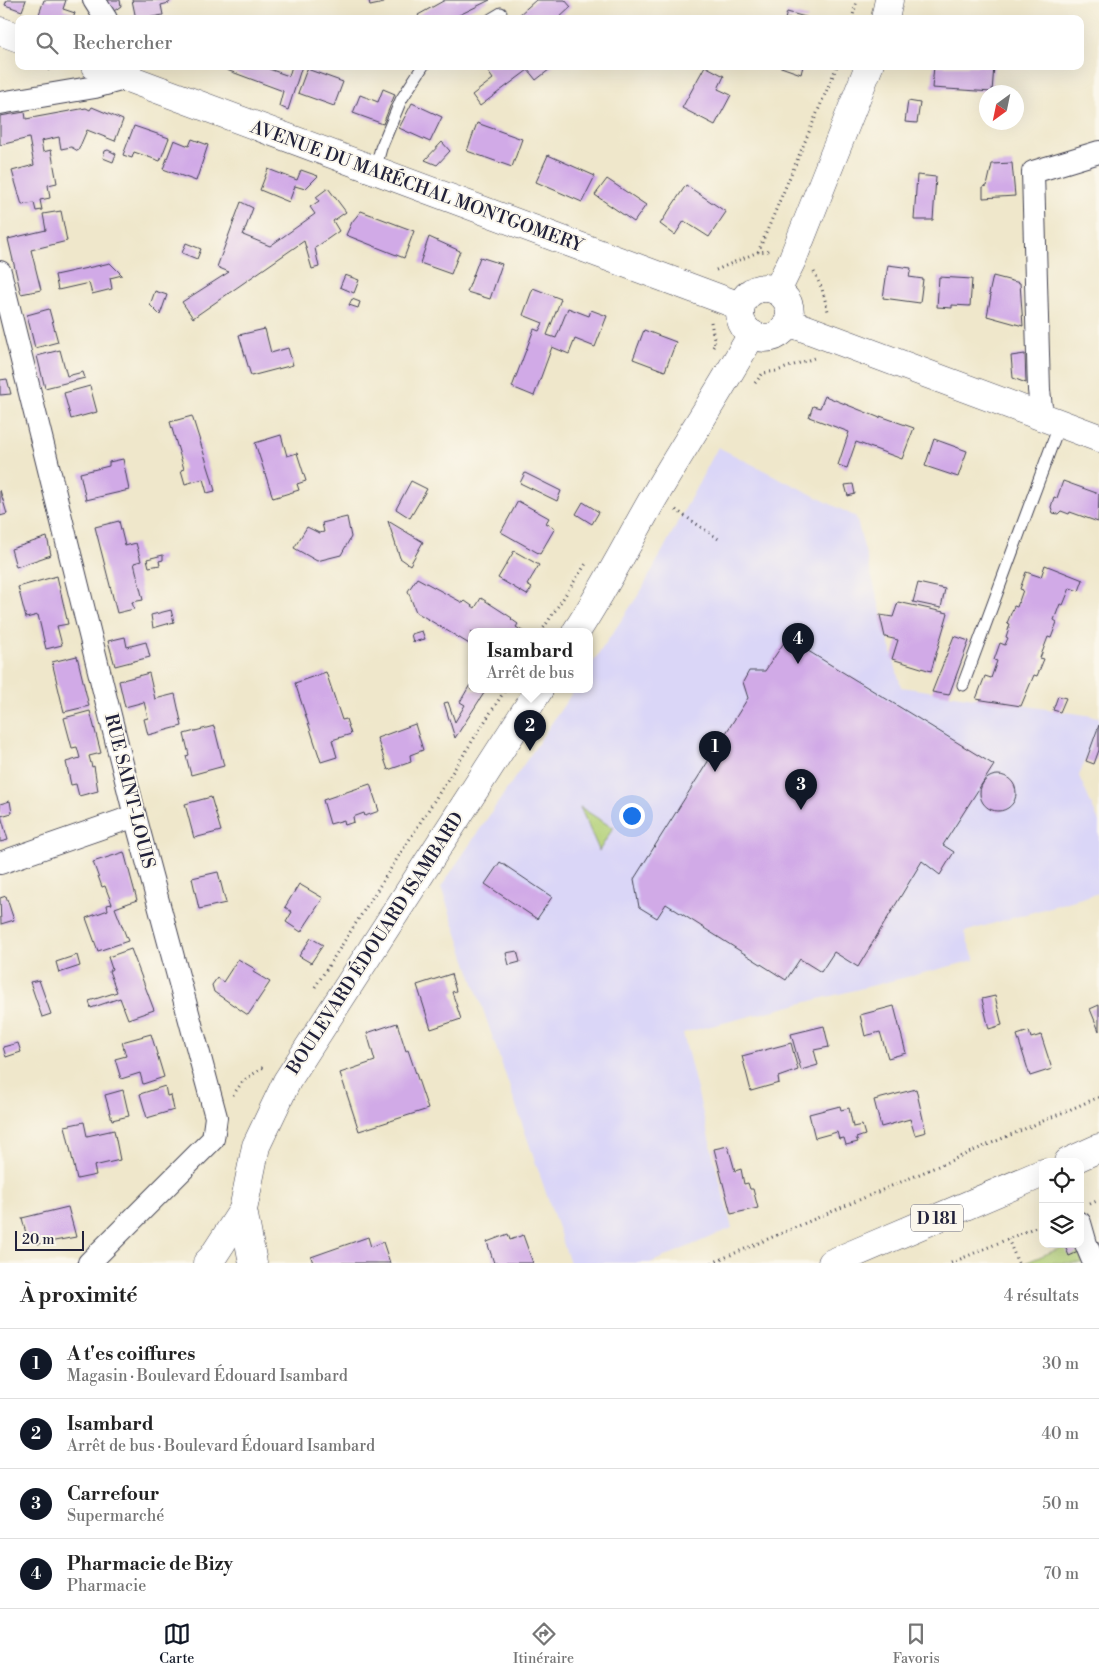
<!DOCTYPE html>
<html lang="fr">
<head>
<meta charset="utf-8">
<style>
	body { margin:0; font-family:"Libre Bodoni",serif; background:#f6f6f6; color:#222 }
	.controls { position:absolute; right:15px; bottom:15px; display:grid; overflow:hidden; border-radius:10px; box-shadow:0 5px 20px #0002 }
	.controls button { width:45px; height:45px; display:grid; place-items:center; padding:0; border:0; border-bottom:1px solid #e0e0e0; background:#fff; color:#222; font:25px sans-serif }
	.compass { position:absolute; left:979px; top:85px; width:45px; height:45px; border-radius:50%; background:#fff; box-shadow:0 5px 20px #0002; rotate:213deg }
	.scale { position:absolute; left:15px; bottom:12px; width:69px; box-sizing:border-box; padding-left:5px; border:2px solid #22223b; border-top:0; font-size:14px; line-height:18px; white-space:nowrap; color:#22223b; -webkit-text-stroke:4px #fbf7ec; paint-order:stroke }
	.you { position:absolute; left:631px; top:815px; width:18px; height:18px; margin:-12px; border:4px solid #fff; border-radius:50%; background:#1a73e8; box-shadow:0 0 0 8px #1a73e833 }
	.badge { display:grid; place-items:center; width:32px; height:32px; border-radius:50%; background:#111827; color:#fff; font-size:16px; font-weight:700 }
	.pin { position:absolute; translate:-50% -41px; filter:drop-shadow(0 1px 2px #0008) }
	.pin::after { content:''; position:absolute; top:26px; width:18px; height:15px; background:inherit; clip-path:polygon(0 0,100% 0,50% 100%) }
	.popup { position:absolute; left:468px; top:628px; width:125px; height:65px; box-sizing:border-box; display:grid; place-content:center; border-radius:10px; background:#fff; filter:drop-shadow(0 1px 4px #0005); font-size:16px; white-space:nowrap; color:#767676 }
	.popup b { font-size:19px; color:#222 }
	.popup::after { content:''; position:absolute; left:50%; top:100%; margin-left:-10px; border:10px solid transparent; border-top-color:#fff }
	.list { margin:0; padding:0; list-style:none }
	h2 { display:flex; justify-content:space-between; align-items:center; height:65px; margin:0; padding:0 20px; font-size:21px }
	h2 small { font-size:16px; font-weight:400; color:#767676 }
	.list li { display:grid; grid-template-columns:32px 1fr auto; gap:15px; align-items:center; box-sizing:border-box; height:70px; padding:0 20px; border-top:1px solid #e0e0e0 }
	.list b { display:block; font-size:19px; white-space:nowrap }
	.list p { margin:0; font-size:16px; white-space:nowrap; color:#767676 }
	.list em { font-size:16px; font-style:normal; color:#767676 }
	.icon { flex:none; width:28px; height:28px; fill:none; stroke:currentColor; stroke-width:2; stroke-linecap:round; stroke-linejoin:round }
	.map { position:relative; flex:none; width:1099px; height:1263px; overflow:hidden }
	.search { position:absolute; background:#fff; box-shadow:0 5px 20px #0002; left:15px; right:15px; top:15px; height:55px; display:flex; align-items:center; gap:12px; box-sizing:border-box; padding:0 18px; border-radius:10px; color:#767676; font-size:19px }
	.sheet { height:345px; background:#fff }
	nav { display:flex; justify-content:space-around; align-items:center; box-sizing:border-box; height:70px; border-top:1px solid #e0e0e0; background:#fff; font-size:14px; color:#767676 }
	nav a { display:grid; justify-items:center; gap:2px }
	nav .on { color:#111827 }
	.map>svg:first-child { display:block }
	.built { fill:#dad6f7 }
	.green { fill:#b2d077; stroke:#6a7959 }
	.building { fill:#d1aae7 }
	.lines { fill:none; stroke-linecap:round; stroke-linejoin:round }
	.service-casing { stroke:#414051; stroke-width:13 }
	.minor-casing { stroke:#414051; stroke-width:24 }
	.tertiary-casing { stroke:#414051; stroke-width:29 }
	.secondary-casing { stroke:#414051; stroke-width:29 }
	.primary-casing { stroke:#414051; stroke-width:29 }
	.path { stroke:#414051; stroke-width:3; stroke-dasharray:1 4; stroke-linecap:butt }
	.service { stroke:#fff; stroke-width:11 }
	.minor { stroke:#fff; stroke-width:22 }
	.tertiary { stroke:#fff; stroke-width:28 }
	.secondary { stroke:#fff; stroke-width:28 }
	.primary { stroke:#fff; stroke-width:28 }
	.labels { text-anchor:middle; stroke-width:4; stroke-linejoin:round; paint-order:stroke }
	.shield { fill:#fbf7ec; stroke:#636270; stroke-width:1 }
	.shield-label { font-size:16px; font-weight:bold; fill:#22223b }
	.street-label { font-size:18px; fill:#22223b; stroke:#fbf7ec }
</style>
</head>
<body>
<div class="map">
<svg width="1099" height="1263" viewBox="0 0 1099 1263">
	<rect width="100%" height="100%" fill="#fbf7ec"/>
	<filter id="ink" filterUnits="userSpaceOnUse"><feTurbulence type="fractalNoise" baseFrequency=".02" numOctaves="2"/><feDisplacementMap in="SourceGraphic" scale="10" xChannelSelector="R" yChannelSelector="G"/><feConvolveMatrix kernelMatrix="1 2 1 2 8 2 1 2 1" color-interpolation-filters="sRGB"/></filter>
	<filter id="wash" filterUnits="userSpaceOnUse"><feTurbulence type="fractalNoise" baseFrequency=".0096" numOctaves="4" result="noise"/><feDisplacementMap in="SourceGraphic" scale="20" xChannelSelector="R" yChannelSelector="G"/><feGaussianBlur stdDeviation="1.12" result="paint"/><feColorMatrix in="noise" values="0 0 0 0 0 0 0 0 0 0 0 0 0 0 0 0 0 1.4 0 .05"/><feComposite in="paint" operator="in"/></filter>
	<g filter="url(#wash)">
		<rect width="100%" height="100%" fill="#efe7cb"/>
		<path class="built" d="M718 447 856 517 901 687 1099 717V725L1079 776 1099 822V893L964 932 975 960 683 1033 717 1171 732 1228 650 1263H570L441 887 574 690H589V668L641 591Z"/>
		<g class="green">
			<path d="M580 807 613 828 599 851V850Z"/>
			<path d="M1070 1244H1075L1083 1263H1025Z"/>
		</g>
		<g id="blocks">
			<g class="building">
				<path d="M7 0H26L22 11 5 5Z"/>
				<path d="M44 0H66L63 9 75 13 73 19 38 17Z"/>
				<path d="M105 0H120L121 6 114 11Z"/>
				<path d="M132 0H171L169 3 161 5 163 15 142 19H136Z"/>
				<path d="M369 0H384V3L370 6Z"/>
				<path d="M445 0H490L451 19H420L418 15Z"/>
				<path d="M536 0H565L571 7 558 19H522L519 15Z"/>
				<path d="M787 12 809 18V19H785Z"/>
				<path d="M216 66H270L269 69 289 76 292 66H302L288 110 279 106 283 91Z"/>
				<path d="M484 66H554L536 80 528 70 480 106 472 95 493 79Z"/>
				<path d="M705 66 724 76 718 89 731 95 715 125 682 108Z"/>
				<path d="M778 66H803L801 74Z"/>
				<path d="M934 66H994L992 92 932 88Z"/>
				<path d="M307 69 343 82 334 106 298 93Z"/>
				<path d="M383 89 395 94 383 124 353 113 360 95 378 102Z"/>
				<path d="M908 101 920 103 917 123 905 122Z"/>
				<path d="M412 103 442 117 430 142 399 128Z"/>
				<path d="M92 107 123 120 115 141 87 130 78 151 71 147 61 149 59 137 41 141 43 152 51 150 57 183 48 185 50 198 40 200 42 210 36 211 34 203 22 205 12 171 34 165 29 138 0 145V116L25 112 26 119 86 108 90 110Z"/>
				<path d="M477 123 522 139 512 167 467 151Z"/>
				<path d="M134 126 169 138 160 161 134 152 132 158 123 155Z"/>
				<path d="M192 139 208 145 196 181 163 169 174 140 189 146Z"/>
				<path d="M442 142 450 151 437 165 425 160Z"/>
				<path d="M108 150 116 154 113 162 103 158 105 151Z"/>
				<path d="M548 155 595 176 582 202 536 182Z"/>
				<path d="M1012 163 1015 196 983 198V187L987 186 992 164Z"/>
				<path d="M268 169 297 180 301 170 318 176 305 189 295 186 289 202 260 190Z"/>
				<path d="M917 175 936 177 933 220H914Z"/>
				<path d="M607 179 646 205 634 222 595 195Z"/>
				<path d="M686 185 726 212 709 237 684 221 675 235 660 224Z"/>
				<path d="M328 188 346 212 333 221 339 231 315 248 319 267 312 269 304 241 193 318 182 302 229 272 217 267 241 202 253 208 243 235 270 246 315 214 310 207 319 201 316 197Z"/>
				<path d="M61 211 67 241 31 250 41 290 21 294 8 239 46 230 43 214Z"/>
				<path d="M361 211 414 231 404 258 346 235 352 222Z"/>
				<path d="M429 237 460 251 451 274 420 263Z"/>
				<path d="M186 243 201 249 197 259 182 253Z"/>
				<path d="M480 257 502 264 490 299 467 292Z"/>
				<path d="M110 263 122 275 110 278 112 289 92 294 89 283 58 290 55 275Z"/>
				<path d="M888 265 911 268 909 277 923 279 920 303 883 298Z"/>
				<path d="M345 275 359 280 354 293 340 287Z"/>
				<path d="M993 276 1020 283 1023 326 987 316 991 295 989 294Z"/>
				<path d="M939 277 972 279 970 306 952 305V308L937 307Z"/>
				<path d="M533 288 561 299 547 335 556 338 568 308 589 316 591 310 607 316 595 347 575 339 569 354 552 347 534 396 512 387 534 329 539 331 543 323 523 315Z"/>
				<path d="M155 291 167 295 160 315 150 305Z"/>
				<path d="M352 299 360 302 358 308 349 305Z"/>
				<path d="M49 309 58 342 35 348 27 315Z"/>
				<path d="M265 329 271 353 288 348 293 365 251 376 239 335Z"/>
				<path d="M644 330 676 342 665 371 633 359Z"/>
				<path d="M60 350 67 376 83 372 85 378 45 388 37 356Z"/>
				<path d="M1025 354 1026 383 1013 378 1011 356Z"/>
				<path d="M7 379 11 394 0 395V380Z"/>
				<path d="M90 386 97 412 71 419 64 393Z"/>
				<path d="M825 396 880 418V416L914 428 902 459 856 442 847 468 838 465 849 432 809 417 813 406 820 408Z"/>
				<path d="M192 416 211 476 215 491 207 493 203 479 185 484 181 470 184 469 170 422Z"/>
				<path d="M281 435 287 456 297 453 306 481 297 484 299 490 273 498 255 443Z"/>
				<path d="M934 439 967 451 958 477 925 466Z"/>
				<path d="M123 459 129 490 86 500 80 473 109 466V462Z"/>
				<path d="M525 473 561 491 557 501 520 483Z"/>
				<path d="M411 481 427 489 410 518 396 509Z"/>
				<path d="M1063 481 1099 494 1098 522 1070 512 1069 514 1061 511 1058 514 1053 513 1051 507 1054 497 1057 498Z"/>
				<path d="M853 484 855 494 848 496 845 485Z"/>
				<path d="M0 490 7 514 0 516Z"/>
				<path d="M518 501 549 518 546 523 555 528 540 554 501 532Z"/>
				<path d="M583 502 599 512 592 524 576 514Z"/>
				<path d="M347 517 351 537 341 555 317 561 294 548 307 527 319 533 324 532 322 523Z"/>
				<path d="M119 521 125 546 136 543 141 561 134 563 143 600 132 602 134 609 117 613 95 527Z"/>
				<path d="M388 521 423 542 410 565 400 558Z"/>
				<path d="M47 537 51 555 16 567 11 549Z"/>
				<path d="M514 551 539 565 527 585 532 588 527 595 498 578Z"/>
				<path d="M163 555V560L159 561 160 565 149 567 147 559Z"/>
				<path d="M1045 565 1083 580 1079 591 1070 588 1063 605 1060 604 1054 620 1057 622 1051 638 1048 637 1040 658 1044 659 1037 676 1034 675 1021 706 976 699 985 676 991 678 997 661 994 660 1000 643 1005 645 1008 638 1006 637 1010 624 1007 623 1014 606 1017 607 1023 590 1020 589 1026 572 1041 577Z"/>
				<path d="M57 576 68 624 57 626 62 645 46 649 38 615 26 618 18 587Z"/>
				<path d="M417 578 463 603 465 601 475 608 481 598 512 618 511 619 518 624 516 627 524 632H471V645L416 612 408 591Z"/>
				<path d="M918 583 945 589 941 608 913 602Z"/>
				<path d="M898 602 948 613 931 671 892 659 898 640 885 637 880 615 893 617Z"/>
				<path d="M171 610 174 622 153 628 151 615Z"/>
				<path d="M422 631 425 639 413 642 411 634Z"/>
				<path d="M954 636 969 641 949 695 932 692Z"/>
				<path d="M125 637 127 647 146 642 150 657 115 666 108 641Z"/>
				<path d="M787 638 994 765 943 845 954 852 940 875 922 861 858 967 834 952 821 972 800 959 786 980 666 904 657 918 639 907 634 879 748 698 743 682 749 671H765Z"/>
				<path d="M77 656 89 706 64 712 52 662Z"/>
				<path d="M326 672 342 720 346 719 351 734 332 740 337 757 321 762 295 683Z"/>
				<path d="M149 673 155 699 175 694 182 726 148 735 144 719 148 718 144 702 125 707 119 681Z"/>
				<path d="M471 683V690H486L455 738 444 703 448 702 455 722 465 705 460 702Z"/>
				<path d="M1058 696 1066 698 1060 712 1053 710Z"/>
				<path d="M90 711 101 753 89 756 92 767 94 766 98 791 79 796 76 784 71 785 66 762 80 758 77 747 72 748 64 718Z"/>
				<path d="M415 724 423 750 410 755 411 762 388 770 377 738Z"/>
				<path d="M1099 725V750L1094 764 1086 761Z"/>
				<path d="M214 726 224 766 191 775 186 756 189 755 184 734Z"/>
				<circle cx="998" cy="793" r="18"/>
				<path d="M370 784 379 811 365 816 364 813 353 817 354 822 345 825 344 820 330 824 323 800Z"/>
				<path d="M211 797 221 831 194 838 185 804Z"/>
				<path d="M10 801 12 813 1 816 8 840 0 842V804Z"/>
				<path d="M124 852 137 900 115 908 128 941 98 951 86 918 108 910 107 905 112 904 105 886 102 887 93 862Z"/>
				<path d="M500 862 552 897 537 919 485 884Z"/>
				<path d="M218 872 226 903 199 909 192 878Z"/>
				<path d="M299 884 323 898 301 932 286 922 292 912 285 907Z"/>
				<path d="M6 896 14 920 1 924 0 898Z"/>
				<path d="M311 938 323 945 311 963 299 956Z"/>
				<path d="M131 949 154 1010 128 1019 120 998 91 1008 89 1001 117 992 109 971 112 969 108 957Z"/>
				<path d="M517 951 520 962 509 965 506 953Z"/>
				<path d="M77 955 80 966 59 973 56 962Z"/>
				<path d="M238 959 255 969 253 972 270 982 248 1015 214 992 212 985 217 978 223 982Z"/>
				<path d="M451 974 456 991 452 992 461 1019 431 1029 417 985Z"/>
				<path d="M39 980 51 1014 42 1017 30 982Z"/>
				<path d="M995 996 1002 1025 989 1029 982 999Z"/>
				<path d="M1099 1005V1031L1090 1009Z"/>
				<path d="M894 1006 906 1053 888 1058 880 1032 865 1036 860 1015Z"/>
				<path d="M397 1023 406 1051 408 1050 428 1109 359 1131 340 1073 375 1061 367 1033Z"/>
				<path d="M824 1026 829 1047 814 1050 818 1065 801 1070 791 1034Z"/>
				<path d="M1029 1031 1031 1038 1041 1035 1052 1069 1030 1076 1017 1035Z"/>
				<path d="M151 1034 164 1077 143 1084 140 1073 121 1079 115 1059 126 1056 122 1042Z"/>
				<path d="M18 1043 21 1052 6 1057 3 1047Z"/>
				<path d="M791 1043 798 1070 778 1077 779 1083 751 1091 742 1056Z"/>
				<path d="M165 1086 167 1096 171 1095 174 1110 147 1118 140 1094Z"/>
				<path d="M916 1089 926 1132 915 1135 910 1119 881 1127 874 1100Z"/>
				<path d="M123 1090 129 1116 112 1120 105 1095Z"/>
				<path d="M840 1106 841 1110 849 1108 853 1127 862 1125 865 1135 856 1138 858 1142 846 1145 844 1138 839 1139 837 1132 815 1138 809 1114Z"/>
				<path d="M84 1122 87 1136 114 1130 120 1160 94 1166 96 1175 77 1179 65 1126Z"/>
				<path d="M728 1146 735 1171 741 1169 744 1184 748 1183 750 1189H753L758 1208 731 1214 714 1149Z"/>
				<path d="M68 1207 76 1237 38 1244 36 1235 27 1237 22 1218Z"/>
				<path d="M508 1234 510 1240 523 1235 533 1263H494L487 1242Z"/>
				<path d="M368 1237 371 1247 383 1242 390 1263H313L311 1257Z"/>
				<path d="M1070 1244H1075L1078 1252 1069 1256 1065 1246Z"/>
			</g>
		</g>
	</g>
	<g filter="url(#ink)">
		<use href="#blocks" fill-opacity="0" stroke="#414051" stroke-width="1"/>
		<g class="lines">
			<g class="service-casing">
				<g id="service">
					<path d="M491 19 501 13"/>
					<path d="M375 170 381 148 401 100 423 66"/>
					<path d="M963 685 1060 423"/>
				</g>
			</g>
			<g class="minor-casing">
				<g id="minor">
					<path d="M94 0 106 19"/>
					<path d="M0 103 95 87 128 78 130 72"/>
					<path d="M0 272 135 816 216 1117 213 1139 89 1263"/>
					<path d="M1042 416 1039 390 1033 172 1099 152"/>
					<path d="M0 863 135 816"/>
					<path d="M1080 1223 1086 1244 1094 1263"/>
				</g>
			</g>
			<g class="tertiary-casing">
				<g id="tertiary">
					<path d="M885 19 889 0"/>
					<path d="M777 291 793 258 869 66"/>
				</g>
			</g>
			<g class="secondary-casing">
				<g id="secondary">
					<path d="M0 31 19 38"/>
					<path d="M95 66 740 306"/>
					<circle cx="765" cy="313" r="25"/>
					<path d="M788 322 1099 438"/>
					<path d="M576 632C605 588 628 542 654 497 686 442 721 389 752 334"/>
					<path d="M207 1263 212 1258 243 1210"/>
					<path d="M253 1263 243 1210 256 1146 287 1081 539 690"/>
				</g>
			</g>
			<g class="primary-casing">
				<g id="primary">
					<path d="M1068 1162 1099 1148"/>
					<path d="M832 1263 1043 1173"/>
				</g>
			</g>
			<g class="path">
				<path d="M852 19 857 0"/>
				<path d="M39 66 50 70"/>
				<path d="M758 252 837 66"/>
				<path d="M716 270 758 252 769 251"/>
				<path d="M814 272 822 289 828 311"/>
				<path d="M711 322 715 344 713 347"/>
				<path d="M755 383 763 373 777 371 814 358"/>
				<path d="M676 510 720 540"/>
				<path d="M541 632 587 562"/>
				<path d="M315 987 505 690"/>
				<path d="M233 1095 243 1081 265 1066"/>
				<path d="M1090 1204 1099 1200"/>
				<path d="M1008 1239 1018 1263"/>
				<path d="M712 1263 1099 1097"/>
				<path d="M951 1263 1043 1224"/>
			</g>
			<use href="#service" class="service"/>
			<use href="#minor" class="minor"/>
			<use href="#tertiary" class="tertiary"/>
			<use href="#secondary" class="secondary"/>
			<use href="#primary" class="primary"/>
		</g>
	</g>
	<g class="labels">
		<rect class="shield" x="911" y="1204.5" width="52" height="27" rx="4"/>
		<g class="shield-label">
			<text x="937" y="1224">D 181</text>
		</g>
		<g class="street-label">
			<text transform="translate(417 186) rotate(20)" y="6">AVENUE DU MARÉCHAL MONTGOMERY</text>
			<text transform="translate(130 791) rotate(76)" y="6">RUE SAINT-LOUIS</text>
			<text transform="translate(375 943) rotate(-57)" y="6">BOULEVARD ÉDOUARD ISAMBARD</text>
		</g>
	</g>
</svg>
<div class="controls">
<button><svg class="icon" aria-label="locate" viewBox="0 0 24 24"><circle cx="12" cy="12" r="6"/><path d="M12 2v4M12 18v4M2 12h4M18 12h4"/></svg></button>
<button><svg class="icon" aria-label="layers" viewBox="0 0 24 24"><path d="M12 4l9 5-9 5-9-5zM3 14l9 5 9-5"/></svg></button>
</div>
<svg class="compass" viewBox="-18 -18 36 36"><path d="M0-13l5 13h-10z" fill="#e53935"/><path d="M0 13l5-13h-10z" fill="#767676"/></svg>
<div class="scale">20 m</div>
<div class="you"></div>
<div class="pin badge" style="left:715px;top:772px">1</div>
<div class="pin badge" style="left:530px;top:751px">2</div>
<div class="popup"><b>Isambard</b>Arrêt de bus</div>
<div class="pin badge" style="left:801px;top:810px">3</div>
<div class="pin badge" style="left:798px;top:664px">4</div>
<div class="search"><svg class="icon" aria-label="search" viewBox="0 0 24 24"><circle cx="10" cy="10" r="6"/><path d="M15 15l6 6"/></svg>Rechercher</div>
</div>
<section class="sheet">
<h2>À proximité<small>4 résultats</small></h2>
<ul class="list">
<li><span class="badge">1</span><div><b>A t'es coiffures</b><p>Magasin · Boulevard Édouard Isambard</p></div><em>30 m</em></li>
<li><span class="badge">2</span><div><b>Isambard</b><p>Arrêt de bus · Boulevard Édouard Isambard</p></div><em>40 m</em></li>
<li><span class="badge">3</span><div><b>Carrefour</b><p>Supermarché</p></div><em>50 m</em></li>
<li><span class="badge">4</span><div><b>Pharmacie de Bizy</b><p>Pharmacie</p></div><em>70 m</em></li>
</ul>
</section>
<nav>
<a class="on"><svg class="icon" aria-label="map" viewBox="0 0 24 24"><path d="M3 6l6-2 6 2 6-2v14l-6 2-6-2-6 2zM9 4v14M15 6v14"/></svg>Carte</a>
<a><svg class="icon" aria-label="directions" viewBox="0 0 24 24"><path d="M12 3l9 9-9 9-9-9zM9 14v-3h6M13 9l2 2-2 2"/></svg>Itinéraire</a>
<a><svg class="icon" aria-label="saved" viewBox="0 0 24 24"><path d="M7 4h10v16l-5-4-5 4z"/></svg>Favoris</a>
</nav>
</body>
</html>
